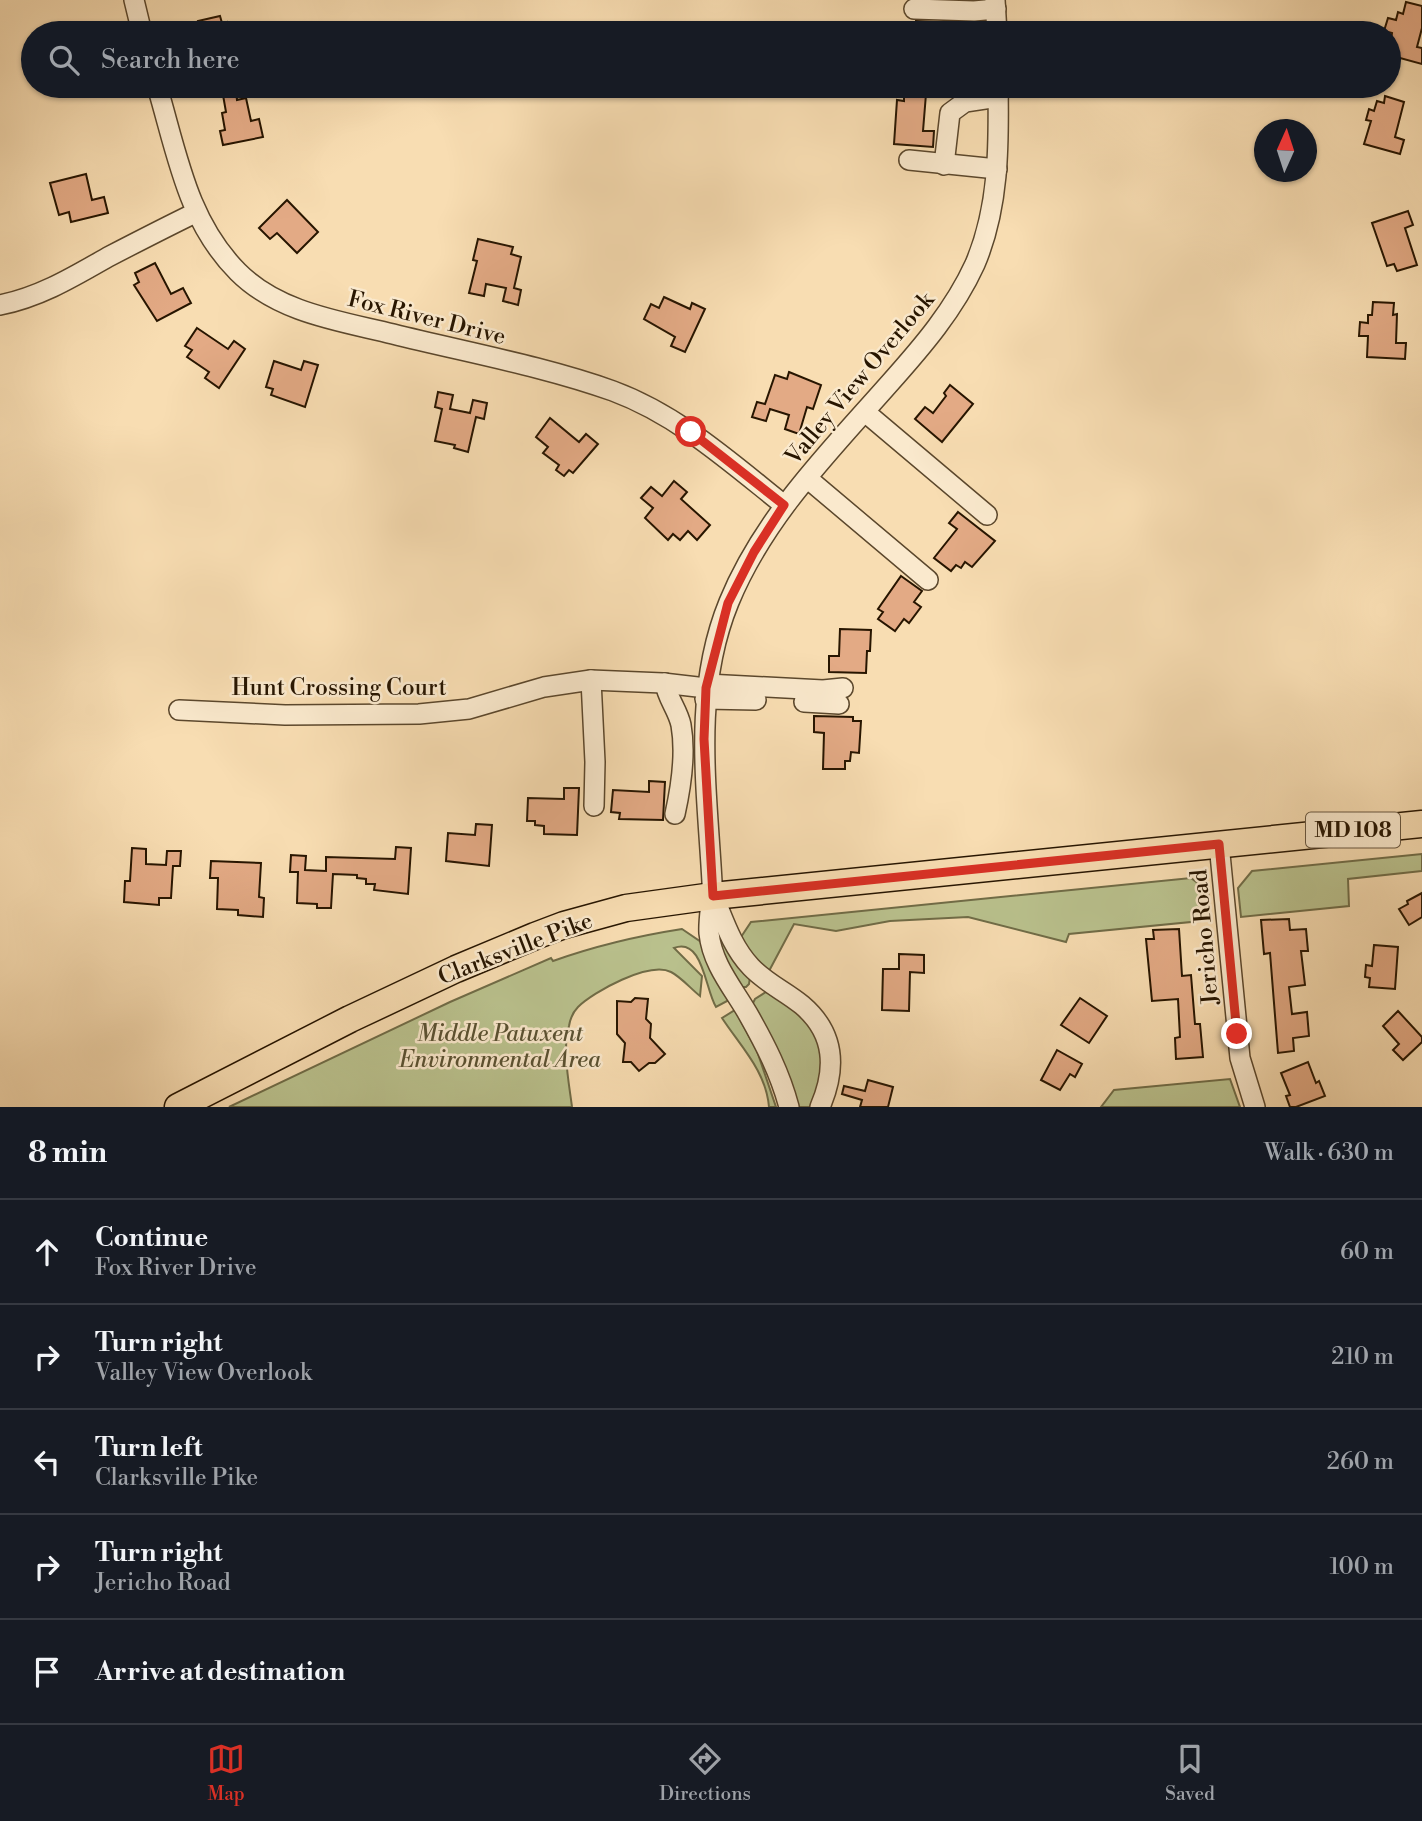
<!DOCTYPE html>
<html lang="en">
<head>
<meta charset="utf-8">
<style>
	body { margin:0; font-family:"Libre Bodoni",serif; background:#20242c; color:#f1f3f6 }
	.compass { position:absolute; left:1254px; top:119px; width:63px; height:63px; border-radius:50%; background:#171b24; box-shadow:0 2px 5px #0004; rotate:3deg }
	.stop { position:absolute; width:21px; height:21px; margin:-16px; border:5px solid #d93025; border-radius:50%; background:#fff }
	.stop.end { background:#d93025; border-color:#fff; box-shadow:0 2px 7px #0008 }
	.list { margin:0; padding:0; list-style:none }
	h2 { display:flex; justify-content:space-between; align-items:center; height:91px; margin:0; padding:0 28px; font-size:30px }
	h2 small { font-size:23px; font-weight:400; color:#9ea1a6 }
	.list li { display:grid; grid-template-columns:46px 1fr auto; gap:21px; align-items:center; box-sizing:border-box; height:105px; padding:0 28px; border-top:2px solid #363941 }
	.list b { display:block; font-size:26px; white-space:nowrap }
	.list p { margin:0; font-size:23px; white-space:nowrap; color:#9ea1a6 }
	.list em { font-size:23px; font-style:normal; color:#9ea1a6 }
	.icon { flex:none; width:38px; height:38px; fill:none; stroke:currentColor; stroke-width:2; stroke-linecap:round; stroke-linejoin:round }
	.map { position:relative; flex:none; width:1422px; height:1107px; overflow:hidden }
	.search { position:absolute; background:#171b24; box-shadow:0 2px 5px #0004; left:21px; right:21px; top:21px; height:77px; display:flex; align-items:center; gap:18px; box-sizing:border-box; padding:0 24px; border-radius:38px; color:#9ea1a6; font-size:26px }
	.sheet { height:616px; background:#171b24 }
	nav { display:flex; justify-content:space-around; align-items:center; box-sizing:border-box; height:98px; border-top:2px solid #363941; background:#171b24; font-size:19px; color:#9ea1a6 }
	nav a { display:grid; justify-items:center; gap:4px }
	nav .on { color:#d93025 }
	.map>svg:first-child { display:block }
	.green { fill:#bac28e; stroke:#706c47; stroke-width:2 }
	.building { fill:#e3aa85; stroke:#271500; stroke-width:2 }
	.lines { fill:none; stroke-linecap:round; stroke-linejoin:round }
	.minor-casing { stroke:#5b472c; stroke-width:22 }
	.major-casing { stroke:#271500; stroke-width:29 }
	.minor { stroke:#fae9cd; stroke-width:19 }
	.major { stroke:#f8ddb2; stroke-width:26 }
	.route { stroke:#d93025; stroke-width:9 }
	.labels { text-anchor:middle; stroke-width:5; stroke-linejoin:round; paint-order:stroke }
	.shield { fill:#fae9cd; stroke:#66553e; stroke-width:2 }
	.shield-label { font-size:21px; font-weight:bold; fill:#271500 }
	.street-label { font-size:23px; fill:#271500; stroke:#fae9cd }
	.park-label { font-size:23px; font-style:italic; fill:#5a5232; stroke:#fae9cd }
</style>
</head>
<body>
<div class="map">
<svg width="1422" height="1107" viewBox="0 0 1422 1107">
	<rect width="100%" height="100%" fill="#f8ddb2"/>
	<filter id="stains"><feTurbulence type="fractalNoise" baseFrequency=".00286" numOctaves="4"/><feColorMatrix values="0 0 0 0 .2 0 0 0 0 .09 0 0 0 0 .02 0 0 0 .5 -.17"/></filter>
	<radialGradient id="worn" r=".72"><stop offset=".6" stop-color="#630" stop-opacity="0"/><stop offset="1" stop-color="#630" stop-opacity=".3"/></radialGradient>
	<g class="green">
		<path d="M1422 854V871L1348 879 1349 906 1241 917 1238 888 1252 871Z"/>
		<path d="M1191 878 1208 891 1211 920 1069 934 1066 942 968 917 890 921 836 931 794 924 769 971 751 954 741 937 751 922Z"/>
		<path d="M719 925 750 977 749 984 746 987H740L718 945Z"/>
		<path d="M682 929 701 942 729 1000 716 1007C705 989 703 937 674 948L702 976 700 996C691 989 681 977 671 972 649 961 593 992 578 1007 573 1012 570 1020 569 1026 562 1049 569 1083 572 1107H229L450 1002 551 958 553 961C595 946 637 936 682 929Z"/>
		<path d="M766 992 806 1017 815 1030 825 1068 814 1107H795L752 1005 755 999Z"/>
		<path d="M735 1010 757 1051 776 1107H769C766 1071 741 1047 722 1018Z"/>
		<path d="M1230 1079 1240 1107H1101L1114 1090Z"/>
	</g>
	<g class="building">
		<path d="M1406 2 1422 6V28L1417 47 1422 48V64L1389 55 1392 33 1384 31 1388 18 1396 20 1398 12 1403 14Z"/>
		<path d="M220 16 222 23 227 22 230 33H198L197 29H200L198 21Z"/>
		<path d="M916 21 937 22V33H915Z"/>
		<path d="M236 92 237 100 246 98 251 121 259 119 263 137 223 145 220 131 225 130 222 113 226 112 223 95Z"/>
		<path d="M904 92 926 94 923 131H934L933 147 894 144 897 100 904 101Z"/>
		<path d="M1385 96 1404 102 1395 137 1404 140 1400 154 1364 144 1371 121 1366 120 1369 109 1374 111 1377 101 1384 103Z"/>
		<path d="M86 174 92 200 104 197 108 213 71 222 69 212 59 215 50 183Z"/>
		<path d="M287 200 318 232 297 253 277 233 270 239 259 228Z"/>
		<path d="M1408 211 1413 225 1405 228 1417 265 1397 271 1394 264 1387 266 1372 223Z"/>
		<path d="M478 239 513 247 511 254 521 257 514 288 521 290 518 305 503 301 506 288 486 284 484 296 469 293 477 261 473 260Z"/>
		<path d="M155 263 171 294 183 288 191 303 157 321 134 285 139 282 135 273Z"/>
		<path d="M664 297 690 309 692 303 705 309 685 352 671 346 675 337 644 319 651 304 659 308Z"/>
		<path d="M1373 302 1394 303 1393 315 1397 314 1396 343H1406L1405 359 1367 357 1368 336H1359L1360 322 1368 323V315H1372Z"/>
		<path d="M197 328 228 349 234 341 245 349 219 388 205 378 209 372 187 357 192 350 185 346Z"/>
		<path d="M274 361 301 370 304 361 318 365 305 407 271 395 273 389 266 387Z"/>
		<path d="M789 372 821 385 813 409 807 407 799 434 785 429 789 415 770 409 766 421 752 417 757 402 765 404 775 375 787 379Z"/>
		<path d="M950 385 973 404 942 442 915 419 925 407 933 413 946 396 944 393Z"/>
		<path d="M438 392 453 395 450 409 470 413 473 400 487 403 484 419 476 417 468 452 454 448 455 445 435 441 442 409 435 407Z"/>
		<path d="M550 418 579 442 586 434 598 444 573 473 569 470 564 476 556 470 559 465 543 453 548 447 536 437Z"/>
		<path d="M674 481 687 492 681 499 710 525 697 540 688 531 680 540 673 534 668 540 645 518 653 508 641 498 651 487 662 496Z"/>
		<path d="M958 512 995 541 972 567 965 562 961 568 956 565 951 571 934 558 957 529 949 523Z"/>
		<path d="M901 576 922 591 914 602 921 607 909 623 904 619 895 631 878 619 883 612 878 609Z"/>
		<path d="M840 629 871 630 870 651H867L866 673 829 672V656H839Z"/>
		<path d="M814 716 853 717V721H861L859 753 851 752 850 761H845V769H823L824 733 814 732Z"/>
		<path d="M649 781 665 782 663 820 619 819 620 813 611 812 613 790 649 792Z"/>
		<path d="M564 788H579L577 835 544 834V826L535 825V821H527L528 798 564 799Z"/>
		<path d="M476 824 492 825 489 866 446 861 448 833 475 835Z"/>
		<path d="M396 847 411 848 408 894 374 890 375 884H366V879L357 878V875L333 874 331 908H317V904L297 903 298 872H290L291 855 306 856 305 870 326 871V857L395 859Z"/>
		<path d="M132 848 146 849V864L166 865 167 851H181L180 866H173L171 898H159V905L124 902 125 881H130Z"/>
		<path d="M211 861 261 863 259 897 264 898 263 917 238 915V910L217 909 218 878H210Z"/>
		<path d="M1422 893V917L1409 925 1399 909 1408 904 1407 901Z"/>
		<path d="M1289 919 1290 930 1306 929 1308 951H1301L1305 985 1289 987 1292 1014 1307 1012 1309 1036 1293 1038 1294 1051 1278 1053 1270 953 1264 954 1261 920Z"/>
		<path d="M1179 929 1182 976 1191 975 1195 1024H1200L1203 1057 1176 1059 1175 1038 1180 1037 1178 999 1152 1001 1146 939H1154L1153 930Z"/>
		<path d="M1374 945 1398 947 1395 989 1369 987 1370 978 1365 977 1366 965 1372 966Z"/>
		<path d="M899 954 924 955V973L910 972 909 1011 882 1010 883 969H899Z"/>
		<path d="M635 998 648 999 646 1019 651 1024 650 1038 665 1054 655 1063H649L639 1071 631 1062H623L625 1043 617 1034V1001L631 1002Z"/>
		<path d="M1080 998 1107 1016 1089 1043 1061 1025Z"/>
		<path d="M1398 1011 1422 1037V1042L1403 1060 1393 1050 1399 1044 1383 1026Z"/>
		<path d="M1057 1050 1082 1064 1075 1077 1070 1074 1060 1090 1041 1080Z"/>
		<path d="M1308 1062 1316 1083 1319 1081 1325 1096 1296 1107H1290L1286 1096 1290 1095 1281 1073Z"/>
		<path d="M868 1080 893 1087 888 1107H860L862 1100 842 1094 844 1086 865 1091Z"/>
	</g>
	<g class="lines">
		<g class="minor-casing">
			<g id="minor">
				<path d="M134 0 142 33"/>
				<path d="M995 0 997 33"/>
				<path d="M914 9 974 11 996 9"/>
				<path d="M157 86C177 153 187 221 238 272 279 313 340 321 393 334 465 352 543 366 613 391 678 415 730 462 784 505"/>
				<path d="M909 160 997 169"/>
				<path d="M944 165 950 113 965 102 998 97"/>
				<path d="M0 305C40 297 73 277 108 257 137 242 166 227 195 213"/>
				<path d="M865 412 987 515"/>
				<path d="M807 478 928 580"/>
				<path d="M591 680 595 762 594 806"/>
				<path d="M665 683C667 698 678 710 681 725 686 753 681 787 675 814"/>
				<path d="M707 684 823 690 843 688"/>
				<path d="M705 699 756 700"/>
				<path d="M804 702 839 704"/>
				<path d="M179 710 285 715 419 714 469 709 544 687 591 680 663 683 706 688"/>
				<path d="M1219 844 1240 1058 1255 1107"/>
				<path d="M714 897C724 921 732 947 751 967 766 983 785 991 802 1005 836 1034 836 1070 820 1107"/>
				<path d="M789 1107C780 1073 765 1044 748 1014 733 988 712 964 709 933 708 916 713 899 712 882 707 788 692 692 729 602 764 517 829 452 889 384 922 347 954 310 975 264 999 208 999 146 998 86"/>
			</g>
		</g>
		<g class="major-casing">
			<path id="major" d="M178 1107 350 1019 456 969 535 936 564 925 626 908 713 896 1422 824"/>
		</g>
		<use href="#minor" class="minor"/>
		<use href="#major" class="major"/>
	</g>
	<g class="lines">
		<path class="route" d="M691 432 784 505 754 552 728 603 706 688 704 739 713 896 1219 844 1237 1034"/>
	</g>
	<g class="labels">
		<rect class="shield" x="1306" y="812.5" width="94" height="35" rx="5"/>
		<g class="shield-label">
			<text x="1353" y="837">MD 108</text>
		</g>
		<g class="street-label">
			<text transform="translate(427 317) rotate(14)" y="8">Fox River Drive</text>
			<text transform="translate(859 378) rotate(-50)" y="8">Valley View Overlook</text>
			<text x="339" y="695">Hunt Crossing Court</text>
			<text transform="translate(1204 937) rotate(-95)" y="8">Jericho Road</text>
			<text transform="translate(515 948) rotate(-21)" y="8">Clarksville Pike</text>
		</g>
		<g class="park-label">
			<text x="500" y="1041">Middle Patuxent<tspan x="500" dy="26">Environmental Area</tspan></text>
		</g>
	</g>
	<rect width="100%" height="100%" filter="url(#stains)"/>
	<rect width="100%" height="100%" fill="url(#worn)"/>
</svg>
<svg class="compass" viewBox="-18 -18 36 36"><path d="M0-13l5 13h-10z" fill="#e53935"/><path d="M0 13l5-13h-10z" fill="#9ea1a6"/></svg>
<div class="stop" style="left:691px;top:432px"></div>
<div class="stop end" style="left:1237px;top:1034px"></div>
<div class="search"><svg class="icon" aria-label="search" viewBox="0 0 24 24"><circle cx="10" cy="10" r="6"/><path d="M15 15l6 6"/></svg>Search here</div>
</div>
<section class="sheet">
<h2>8 min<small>Walk · 630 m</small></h2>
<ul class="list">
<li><svg class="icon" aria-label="ahead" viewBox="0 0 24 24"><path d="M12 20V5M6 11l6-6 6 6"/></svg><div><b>Continue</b><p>Fox River Drive</p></div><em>60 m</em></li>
<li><svg class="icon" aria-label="right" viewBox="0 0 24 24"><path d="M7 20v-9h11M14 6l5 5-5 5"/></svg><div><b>Turn right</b><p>Valley View Overlook</p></div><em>210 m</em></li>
<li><svg class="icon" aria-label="left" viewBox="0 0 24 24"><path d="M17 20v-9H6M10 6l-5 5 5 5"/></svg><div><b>Turn left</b><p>Clarksville Pike</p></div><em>260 m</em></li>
<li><svg class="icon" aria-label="right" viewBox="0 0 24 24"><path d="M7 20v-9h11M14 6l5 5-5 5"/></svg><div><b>Turn right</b><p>Jericho Road</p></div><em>100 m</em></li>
<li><svg class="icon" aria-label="arrive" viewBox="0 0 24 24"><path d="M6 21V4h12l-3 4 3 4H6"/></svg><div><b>Arrive at destination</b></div></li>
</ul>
</section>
<nav>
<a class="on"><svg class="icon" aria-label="map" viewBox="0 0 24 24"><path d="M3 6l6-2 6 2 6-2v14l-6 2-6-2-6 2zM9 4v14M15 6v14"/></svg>Map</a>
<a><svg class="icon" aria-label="directions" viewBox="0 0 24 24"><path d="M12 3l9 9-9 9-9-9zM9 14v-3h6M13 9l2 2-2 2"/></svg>Directions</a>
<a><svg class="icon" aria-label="saved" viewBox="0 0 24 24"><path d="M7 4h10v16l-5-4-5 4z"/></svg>Saved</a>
</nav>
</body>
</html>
